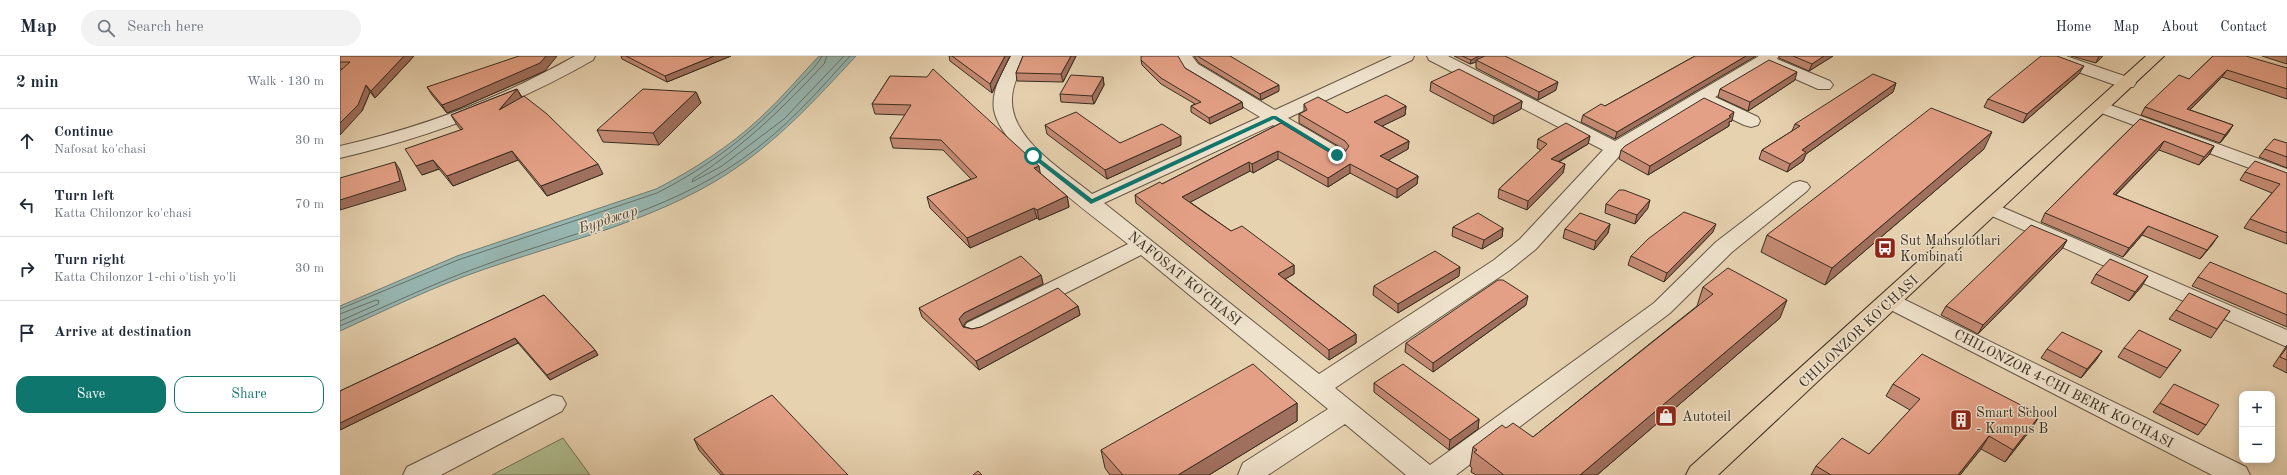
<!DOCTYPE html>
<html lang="en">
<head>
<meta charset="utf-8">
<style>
	body { margin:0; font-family:"Old Standard TT",serif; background:#f2f2f3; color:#1f2937 }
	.controls { position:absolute; right:12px; bottom:12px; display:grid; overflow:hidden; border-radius:8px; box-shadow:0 2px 10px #0003 }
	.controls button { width:36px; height:36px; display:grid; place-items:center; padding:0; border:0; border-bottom:1px solid #e0e1e3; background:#fff; color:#1f2937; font:20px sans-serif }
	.stop { position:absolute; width:12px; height:12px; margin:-9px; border:3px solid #0f766e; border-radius:50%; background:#fff }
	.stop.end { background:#0f766e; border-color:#fff; box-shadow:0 1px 4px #0008 }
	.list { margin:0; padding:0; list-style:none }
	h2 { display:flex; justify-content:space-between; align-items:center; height:52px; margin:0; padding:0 16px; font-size:17px }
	h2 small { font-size:13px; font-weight:400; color:#747a83 }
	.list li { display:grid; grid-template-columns:26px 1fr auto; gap:12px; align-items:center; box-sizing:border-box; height:64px; padding:0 16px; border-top:1px solid #e0e1e3 }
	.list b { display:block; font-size:15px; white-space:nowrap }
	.list p { margin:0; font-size:13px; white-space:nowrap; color:#747a83 }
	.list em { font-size:13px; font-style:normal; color:#747a83 }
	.actions { display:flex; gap:8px; padding:12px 16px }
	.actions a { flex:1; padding:9px 0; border:1px solid #0f766e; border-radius:12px; text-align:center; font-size:14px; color:#0f766e }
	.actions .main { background:#0f766e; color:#fff }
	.icon { flex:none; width:22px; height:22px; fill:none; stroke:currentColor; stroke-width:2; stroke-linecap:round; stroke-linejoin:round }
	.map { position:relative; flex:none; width:1947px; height:419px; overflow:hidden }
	header { display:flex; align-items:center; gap:24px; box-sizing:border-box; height:56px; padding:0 20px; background:#fff; border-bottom:1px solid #e0e1e3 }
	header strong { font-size:19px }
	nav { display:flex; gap:22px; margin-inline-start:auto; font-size:14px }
	.search { width:280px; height:36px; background:#f2f2f3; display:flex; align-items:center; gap:10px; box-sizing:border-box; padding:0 14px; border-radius:22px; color:#747a83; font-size:15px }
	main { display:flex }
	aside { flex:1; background:#fff }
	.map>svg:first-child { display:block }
	.green { fill:#afbd90; stroke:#747558 }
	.water { fill:#97b6b1; stroke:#717f77 }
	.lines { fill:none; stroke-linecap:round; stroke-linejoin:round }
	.shore { stroke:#687268; stroke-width:1 }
	.minor-casing { stroke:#645644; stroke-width:2 }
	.major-casing { stroke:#382d20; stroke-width:2 }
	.minor { fill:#efe2cc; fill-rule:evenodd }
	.major { fill:#e7d2b0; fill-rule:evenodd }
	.wall { fill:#c48a73; stroke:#382d20 }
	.shaded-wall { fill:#a0705e; stroke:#382d20 }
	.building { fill:#e4a086; stroke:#382d20 }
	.route { fill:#0f766e }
	.labels { text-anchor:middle; stroke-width:3; stroke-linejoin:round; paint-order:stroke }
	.poi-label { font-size:14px; fill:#382d20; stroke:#efe2cc; text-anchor:start }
	.street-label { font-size:14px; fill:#382d20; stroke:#efe2cc }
	.water-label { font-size:15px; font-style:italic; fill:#4b483d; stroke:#efe2cc }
</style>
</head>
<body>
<header>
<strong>Map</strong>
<div class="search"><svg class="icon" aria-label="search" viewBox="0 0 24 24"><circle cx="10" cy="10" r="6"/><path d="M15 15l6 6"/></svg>Search here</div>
<nav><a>Home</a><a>Map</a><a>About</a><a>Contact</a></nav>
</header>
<main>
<aside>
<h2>2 min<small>Walk · 130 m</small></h2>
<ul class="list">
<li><svg class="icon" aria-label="ahead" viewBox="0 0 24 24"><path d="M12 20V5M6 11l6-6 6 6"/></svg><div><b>Continue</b><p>Nafosat ko'chasi</p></div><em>30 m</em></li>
<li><svg class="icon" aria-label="left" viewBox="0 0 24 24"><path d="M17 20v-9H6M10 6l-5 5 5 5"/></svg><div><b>Turn left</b><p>Katta Chilonzor ko'chasi</p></div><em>70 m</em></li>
<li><svg class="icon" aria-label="right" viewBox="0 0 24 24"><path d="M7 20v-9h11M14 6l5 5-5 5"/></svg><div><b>Turn right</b><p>Katta Chilonzor 1-chi o'tish yo'li</p></div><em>30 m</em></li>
<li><svg class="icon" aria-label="arrive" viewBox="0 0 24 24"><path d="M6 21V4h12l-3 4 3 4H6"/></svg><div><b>Arrive at destination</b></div></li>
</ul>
<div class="actions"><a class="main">Save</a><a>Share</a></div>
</aside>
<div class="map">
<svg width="1947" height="419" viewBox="0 0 1947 419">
	<rect width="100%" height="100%" fill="#e7d2b0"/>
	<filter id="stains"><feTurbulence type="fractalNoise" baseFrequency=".005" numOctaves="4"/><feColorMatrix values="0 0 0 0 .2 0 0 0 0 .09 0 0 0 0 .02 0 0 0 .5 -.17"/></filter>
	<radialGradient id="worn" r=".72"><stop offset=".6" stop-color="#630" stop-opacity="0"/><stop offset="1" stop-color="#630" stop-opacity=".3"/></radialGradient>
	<path class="green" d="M223 382 250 419H152Z"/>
	<path class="water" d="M479 0H516C475 44 438 85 387 118 314 165 226 185 145 213 95 230 48 253 0 275V250L117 200 316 133C353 114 389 91 420 62 441 43 459 21 479 0Z"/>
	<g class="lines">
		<g class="shore">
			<path d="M487 0 484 8C444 51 403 91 353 123L352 126 382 110 444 63 504 0"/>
			<path d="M0 253 118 204 317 137C370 110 414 76 454 32 463 22 476 12 482 0"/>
			<path d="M0 258 36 244 39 245 38 248 0 265"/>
			<path d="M0 270C47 250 94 227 142 210 230 177 323 158 401 104 443 75 476 38 510 0"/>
		</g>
		<g class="minor-casing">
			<g id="minor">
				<path d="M235 0H255L253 4C173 50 90 81 0 102V90C83 71 161 42 235 0Z"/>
				<path d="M671 0H687C681 13 672 28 672 43 670 83 724 115 752 138L920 61 846 16 836 0H852L858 8 935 54 1052 0H1074L1072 4 948 62 1004 95 1007 99 1004 103 997 105 990 103 933 69 764 147 979 318 1154 204 1180 183 1263 94 1089 4 1087 0H1108L1275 85 1419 0H1439L1437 3 1490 25 1493 29 1490 33H1478L1426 10 1375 41 1418 61 1420 65 1418 69 1411 71 1404 69 1362 49 1282 97 1196 193 1170 214 995 332 1090 409 1314 247 1376 186 1453 127 1460 125 1467 127 1470 131 1467 135 1392 196 1330 257 1116 419H1066L1005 368 928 419H898L903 407 988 353 801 199 643 279 635 281 627 279 623 273 627 267 788 188C754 160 662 96 654 54 651 35 662 16 671 0Z"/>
				<path d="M1702 0H1726L1793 23 1796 27 1793 31H1781L1704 4Z"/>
				<path d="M1762 46 1947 113V126L1756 55 1753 51 1756 47Z"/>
				<path d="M1650 146 1947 274V291L1643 156 1640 152 1643 148Z"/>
				<path d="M1551 237 1906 411 1910 419H1872L1543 250 1540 245 1543 240Z"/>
				<path d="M213 339 222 341 226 348 222 355 101 419H63L67 411Z"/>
			</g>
		</g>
		<g class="major-casing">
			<path id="major" d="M1806 0H1824L1378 419H1346L1350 411Z"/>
		</g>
		<use href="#minor" class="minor"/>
		<use href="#major" class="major"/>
	</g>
	<g class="wall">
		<path d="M0 0H74L35 42 30 36 22 55 2 13H0Z"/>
		<path d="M281 0H391L327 26 282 3Z"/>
		<path d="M609 0H670L652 37 610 5Z"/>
		<path d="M683 0H736L723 26 677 25 676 17Z"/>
		<path d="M854 0H890L939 35 921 44 859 7Z"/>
		<path d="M1114 0H1165L1216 34 1198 44 1136 12V6L1130 8Z"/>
		<path d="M1355 0 1275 83 1241 66 1243 59 1265 50Z"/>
		<path d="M1439 0H1493L1469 15 1439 2Z"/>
		<path d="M1731 0H1763L1756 7Z"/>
		<path d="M1873 0 1947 12V43L1882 21 1850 54 1893 69 1888 77 1880 87 1801 59 1805 51 1849 23Z"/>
		<path d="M1922 0H1947V8Z"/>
		<path d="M801 4 845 12 902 46 903 52 870 68 851 56V50L855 48 821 28 802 9Z"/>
		<path d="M205 15 120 52 107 57 92 39 87 31Z"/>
		<path d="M1739 18 1683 67 1644 51 1648 43Z"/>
		<path d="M550 20 700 118 727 140 729 151 699 164 697 162 630 192 590 152 587 141 631 123 603 94 553 92 550 82 565 59 535 58 532 48Z"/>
		<path d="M763 21 764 29 754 48 721 46 720 38Z"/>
		<path d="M1455 24 1408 55 1378 41 1380 33Z"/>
		<path d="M1091 26 1182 45 1181 53 1153 68 1090 35Z"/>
		<path d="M1556 27 1553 36 1466 98 1463 105 1447 116 1419 103 1422 94 1452 75 1455 68Z"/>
		<path d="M177 33 182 41 263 118 207 140 178 104 113 130 99 113 82 119 121 74 117 69 111 59Z"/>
		<path d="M356 36 361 47 319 89 263 86 257 74Z"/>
		<path d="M964 48 1007 57 1066 50 1065 59 1042 70 1069 85 1068 93 1048 104 1078 120 1077 128 1057 142 1010 117 988 131 938 103 913 117 910 115 850 146 891 175 954 209V218L945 223 1016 278V287L989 304 796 147 795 139 822 128 941 67 989 96 997 98 1005 96V94L959 67V58L964 56Z"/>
		<path d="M1800 63 1874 90 1869 99 1859 109 1819 94 1776 139 1878 180 1860 203 1802 179 1783 201 1701 166 1705 157Z"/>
		<path d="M1392 65 1389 66V70L1308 119 1279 103 1281 94Z"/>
		<path d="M705 69 780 87 841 89 767 123 707 78Z"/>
		<path d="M1250 80 1248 88 1219 106 1225 108 1223 117 1187 154 1158 142 1159 133 1201 94 1197 92 1198 83Z"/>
		<path d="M1947 87V112L1919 101 1925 93Z"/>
		<path d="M1644 93 1485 229 1421 196 1427 179Z"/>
		<path d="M1905 116 1947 117V188L1904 172 1910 163 1932 137 1900 124Z"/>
		<path d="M1266 148 1308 152 1295 168 1265 157Z"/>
		<path d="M1270 168 1268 177 1254 194 1223 182 1225 173Z"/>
		<path d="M1113 171 1163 172 1162 181 1142 193 1112 180Z"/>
		<path d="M1373 176 1324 226 1288 209 1291 200Z"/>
		<path d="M1727 184 1722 193 1709 206 1638 278 1601 259 1606 250Z"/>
		<path d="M1756 218 1802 230 1789 245 1751 227Z"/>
		<path d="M701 219 703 228 626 266 623 270 632 273 738 250 740 259 639 314 582 261 579 252Z"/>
		<path d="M1119 220 1058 257 1033 239 1034 230Z"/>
		<path d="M1858 221 1947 238V271L1852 230Z"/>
		<path d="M1363 231 1440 262 1257 419H1136L1131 416 1132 412 1130 410 1133 391 1166 372 1193 381 1357 250Z"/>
		<path d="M204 239 255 294 258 299 210 324 178 287 0 374V335Z"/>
		<path d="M1186 249 1093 316 1065 296 1066 287Z"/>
		<path d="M1836 254 1890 255 1871 282 1829 263Z"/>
		<path d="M1947 289V317L1933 310Z"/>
		<path d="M1784 292 1841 294 1820 322 1778 301Z"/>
		<path d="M1707 293 1762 295 1756 304 1741 322 1701 302Z"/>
		<path d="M1034 327 1139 363 1138 373 1109 394 1034 336Z"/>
		<path d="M1553 328 1692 372 1665 406 1641 393 1620 419H1471L1476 410 1529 398 1570 354 1546 340Z"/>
		<path d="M957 347V365L869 419H770L765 412 761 394Z"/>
		<path d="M1820 347 1866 369 1858 379 1813 356Z"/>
		<path d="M354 383 508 419H381L359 394Z"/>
	</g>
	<g class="shaded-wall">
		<path d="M64 0H74L35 42 31 35Z"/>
		<path d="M206 0H217L205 15 120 52 107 57 102 49Z"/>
		<path d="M374 0H391L327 26 325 20Z"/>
		<path d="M665 0H670L652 37 650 28Z"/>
		<path d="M731 0H736L723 26 721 18Z"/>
		<path d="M1139 0H1148L1136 4V6L1130 8 1131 4Z"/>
		<path d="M1406 0H1416L1275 83 1277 76Z"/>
		<path d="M1484 0H1493L1469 15 1472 8Z"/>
		<path d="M1759 0H1763L1756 7Z"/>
		<path d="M1744 10 1739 18 1683 67 1687 58Z"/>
		<path d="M1887 14 1882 21 1843 61 1847 53Z"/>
		<path d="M1457 16 1455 24 1408 55 1410 46Z"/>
		<path d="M763 21 764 29 754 48 752 40Z"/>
		<path d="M1218 26 1216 34 1198 44 1199 36Z"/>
		<path d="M1556 27 1553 36 1466 98 1463 105 1447 116 1450 108 1462 94Z"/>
		<path d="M26 29 30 36 22 55 0 79V67Z"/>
		<path d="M939 29V35L921 44 920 38Z"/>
		<path d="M177 33 182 42 159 54Z"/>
		<path d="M356 36 361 47 319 89 313 77Z"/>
		<path d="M1182 45 1181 53 1153 68 1154 60Z"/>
		<path d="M902 46 903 52 870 68 869 62Z"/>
		<path d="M1066 50 1065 59 1034 74V66Z"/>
		<path d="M1394 56 1392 65 1389 66V70L1308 119 1310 110Z"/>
		<path d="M1893 69 1888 77 1880 87 1885 79Z"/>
		<path d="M1652 76 1644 93 1485 229 1492 212Z"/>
		<path d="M841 80V89L767 123 765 114Z"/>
		<path d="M1250 80 1248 88 1209 111 1211 103Z"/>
		<path d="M1069 85 1068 93 1040 109V100Z"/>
		<path d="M1824 85 1819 94 1768 146 1773 138Z"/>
		<path d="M1874 90 1869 99 1859 109 1864 101Z"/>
		<path d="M172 95 178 104 113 130 107 120Z"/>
		<path d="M938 95V103L913 117 912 108Z"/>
		<path d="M93 104 99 113 82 119 76 110Z"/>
		<path d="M55 106 60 114 66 134 0 154V144Z"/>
		<path d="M909 106 910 115 843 150 842 141Z"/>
		<path d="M258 108 263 118 207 140 201 130Z"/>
		<path d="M1010 108V117L988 131V122Z"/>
		<path d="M1225 108 1223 117 1187 154 1188 145Z"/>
		<path d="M699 110 701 121 694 112Z"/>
		<path d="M1078 120 1077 128 1057 142V133Z"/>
		<path d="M727 140 729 151 699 164 697 154Z"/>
		<path d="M1310 144 1308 152 1295 168 1297 159Z"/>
		<path d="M694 152 697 162 630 192 627 182Z"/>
		<path d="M1270 168 1268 177 1254 194 1256 185Z"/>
		<path d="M1376 168 1373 176 1324 226 1327 217Z"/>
		<path d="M1808 170 1802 179 1783 201 1789 192Z"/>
		<path d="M1163 172 1162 181 1142 193 1144 184Z"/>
		<path d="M1878 180 1872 189 1860 203 1867 194Z"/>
		<path d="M1727 184 1722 193 1709 206 1638 278 1643 269Z"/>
		<path d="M954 209V218L938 227V218Z"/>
		<path d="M1120 211 1119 220 1058 257V248Z"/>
		<path d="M701 219 703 228 626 266 622 272 619 263 624 257Z"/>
		<path d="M1808 220 1802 230 1789 245 1795 236Z"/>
		<path d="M1188 240 1186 249 1093 316V307Z"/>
		<path d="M1447 244 1440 262 1257 419H1240Z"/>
		<path d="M738 250 740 259 639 314 636 305Z"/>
		<path d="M1016 278V287L989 304V294Z"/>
		<path d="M175 282 178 287 0 374V367Z"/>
		<path d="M255 294 258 299 210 324 207 319Z"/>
		<path d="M1762 295 1756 304 1741 322 1747 313Z"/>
		<path d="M957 347V365L869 419H838Z"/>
		<path d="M1700 359 1692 372 1665 406 1673 394Z"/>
		<path d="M1139 363 1138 373 1109 394 1110 384Z"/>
		<path d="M1649 380 1641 393 1620 419H1618Z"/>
	</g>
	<g class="building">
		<path d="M0 0H64L31 35 26 29 18 49 0 67V15L10 6H0Z"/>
		<path d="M179 0H206L200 7 115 44 102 49 87 31Z"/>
		<path d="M286 0H374L325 20Z"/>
		<path d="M612 0H665L650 28Z"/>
		<path d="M683 0H731L721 18 676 17Z"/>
		<path d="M801 0H838L845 12 902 46 869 62 851 50 861 46 821 22 801 4Z"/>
		<path d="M858 0H890L939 29 920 38 859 1Z"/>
		<path d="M1122 0H1139L1131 4Z"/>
		<path d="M1145 0H1165L1218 26 1199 36 1136 4Z"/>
		<path d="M1355 0H1406L1277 76 1243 59 1261 48 1265 50Z"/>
		<path d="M1453 0H1484L1472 8Z"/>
		<path d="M1701 0H1717L1744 10 1687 58 1648 43Z"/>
		<path d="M1873 0H1906L1947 12V33L1887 14 1847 53 1893 69 1885 79 1805 51 1839 19 1849 23Z"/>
		<path d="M1429 4 1457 16 1410 46 1380 33Z"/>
		<path d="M593 13 699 110 694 112 727 140 697 154 694 152 627 182 587 141 637 121 601 84 550 82 571 49 532 48 550 20 587 21Z"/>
		<path d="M1119 13 1182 45 1154 60 1091 26Z"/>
		<path d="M1533 18 1556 27 1462 94 1466 96 1450 108 1422 94 1460 70 1455 68Z"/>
		<path d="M731 19 763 21 752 40 720 38Z"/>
		<path d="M177 33 159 54 184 40 207 58 258 108 201 130 172 95 107 120 93 104 76 110 65 93 123 73 111 59Z"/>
		<path d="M303 33 356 36 313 77 257 74Z"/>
		<path d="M1046 39 1066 50 1034 66 1069 85 1040 100 1078 120 1057 133 1010 108 988 122 938 95 912 108 909 106 842 141 891 175 902 170 954 209 938 218 1016 278 989 294 795 139 820 126 822 128 941 67 989 96 997 98 1005 96 1009 90 1005 85 959 58 967 54 964 48 978 41 1007 57Z"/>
		<path d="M1364 42 1394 56 1389 60 1391 61 1310 110 1281 94 1285 90Z"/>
		<path d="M1591 52 1652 76 1492 212 1427 179Z"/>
		<path d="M736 56 780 87 822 68 841 80 765 114 705 69Z"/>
		<path d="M1800 63 1874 90 1864 101 1824 85 1773 138 1878 180 1867 194 1808 170 1789 192 1705 157Z"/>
		<path d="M1226 67 1250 80 1211 103 1225 108 1188 145 1159 133 1207 88 1198 83Z"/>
		<path d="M1934 83 1947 87V101L1925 93Z"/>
		<path d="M1915 105 1947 117V177L1910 163 1940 128 1905 116Z"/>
		<path d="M55 106 60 125 0 144V122Z"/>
		<path d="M1279 134H1284L1310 144 1297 159 1266 148Z"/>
		<path d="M1344 156 1376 168 1327 217 1291 200 1308 183Z"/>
		<path d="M1138 157 1163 172 1144 184 1113 171Z"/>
		<path d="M1240 157 1270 168 1256 185 1225 173Z"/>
		<path d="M1691 169 1727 184 1643 269 1606 250Z"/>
		<path d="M1095 195 1120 211 1058 248 1034 230Z"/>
		<path d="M681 200 701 219 624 257 619 263 623 271 632 273 641 271 718 232 738 250 636 305 579 252Z"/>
		<path d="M1770 203 1808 220 1795 236 1756 218Z"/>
		<path d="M1870 206 1947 238V259L1858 221Z"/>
		<path d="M1388 212 1447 244 1240 419H1164L1134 396 1137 394 1133 391 1162 369 1166 372 1173 367 1193 381 1373 238 1363 231Z"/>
		<path d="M1158 224H1163L1188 240 1093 307 1066 287Z"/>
		<path d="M1849 237 1890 255 1877 273 1836 254Z"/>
		<path d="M204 239 255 294 207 319 175 282 0 367V335Z"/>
		<path d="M1799 274 1841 294 1827 312 1784 292Z"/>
		<path d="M1722 276 1762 295 1747 313 1707 293Z"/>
		<path d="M1947 291V304L1940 301Z"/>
		<path d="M1582 298 1700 359 1673 394 1649 380 1618 419H1491L1476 410 1502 382 1529 398 1580 343 1553 328Z"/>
		<path d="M913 308 957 347 838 419H783L761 394Z"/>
		<path d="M1063 308 1139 363 1110 384 1034 327Z"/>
		<path d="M1834 328 1879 349 1866 369 1820 347Z"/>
		<path d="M432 339 508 419H384L354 383Z"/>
		<path d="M638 415 642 419H633Z"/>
	</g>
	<path class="route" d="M932 60H936L1000 99 995 100 934 63 751 148 690 100 695 99 752 143Z"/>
	<defs>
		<g id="bus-square" transform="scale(1.15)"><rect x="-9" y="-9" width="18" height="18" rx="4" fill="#8f2418" stroke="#efe2cc"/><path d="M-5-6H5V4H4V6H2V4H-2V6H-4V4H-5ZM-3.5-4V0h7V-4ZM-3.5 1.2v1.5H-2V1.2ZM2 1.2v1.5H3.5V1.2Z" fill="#fff"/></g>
		<g id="shop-square" transform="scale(1.15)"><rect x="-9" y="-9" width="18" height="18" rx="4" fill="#8f2418" stroke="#efe2cc"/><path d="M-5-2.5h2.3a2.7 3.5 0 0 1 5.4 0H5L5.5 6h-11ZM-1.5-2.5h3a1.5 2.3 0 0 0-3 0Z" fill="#fff"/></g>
		<g id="building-square" transform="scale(1.15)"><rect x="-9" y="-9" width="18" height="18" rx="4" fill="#8f2418" stroke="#efe2cc"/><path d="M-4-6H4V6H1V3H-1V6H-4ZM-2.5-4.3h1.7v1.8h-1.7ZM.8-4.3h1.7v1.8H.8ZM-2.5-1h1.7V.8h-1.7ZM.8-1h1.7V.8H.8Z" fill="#fff"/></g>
	</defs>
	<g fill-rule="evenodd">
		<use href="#bus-square" x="1545" y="192"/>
		<use href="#shop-square" x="1326" y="360"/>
		<use href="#building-square" x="1621" y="364"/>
	</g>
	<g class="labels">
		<g class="poi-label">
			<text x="1560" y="189">Sut Mahsulotlari<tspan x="1560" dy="16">Kombinati</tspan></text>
			<text x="1636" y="361">Smart School<tspan x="1636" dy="16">- Kampus B</tspan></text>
			<text x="1342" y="365">Autoteil</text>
		</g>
		<g class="street-label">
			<text transform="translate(845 222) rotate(39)" y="5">NAFOSAT KO'CHASI</text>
			<text transform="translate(1518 275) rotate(-43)" y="5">CHILONZOR KO'CHASI</text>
			<text transform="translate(1724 332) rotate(27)" y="5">CHILONZOR 4-CHI BERK KO'CHASI</text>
		</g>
		<g class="water-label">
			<text transform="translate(268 163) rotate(-18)" y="5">Бурджар</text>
		</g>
	</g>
	<rect width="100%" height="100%" filter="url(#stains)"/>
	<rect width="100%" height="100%" fill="url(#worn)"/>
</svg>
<div class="controls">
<button>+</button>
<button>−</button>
</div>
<div class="stop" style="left:693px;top:100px"></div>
<div class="stop end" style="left:997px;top:99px"></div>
</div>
</main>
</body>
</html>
